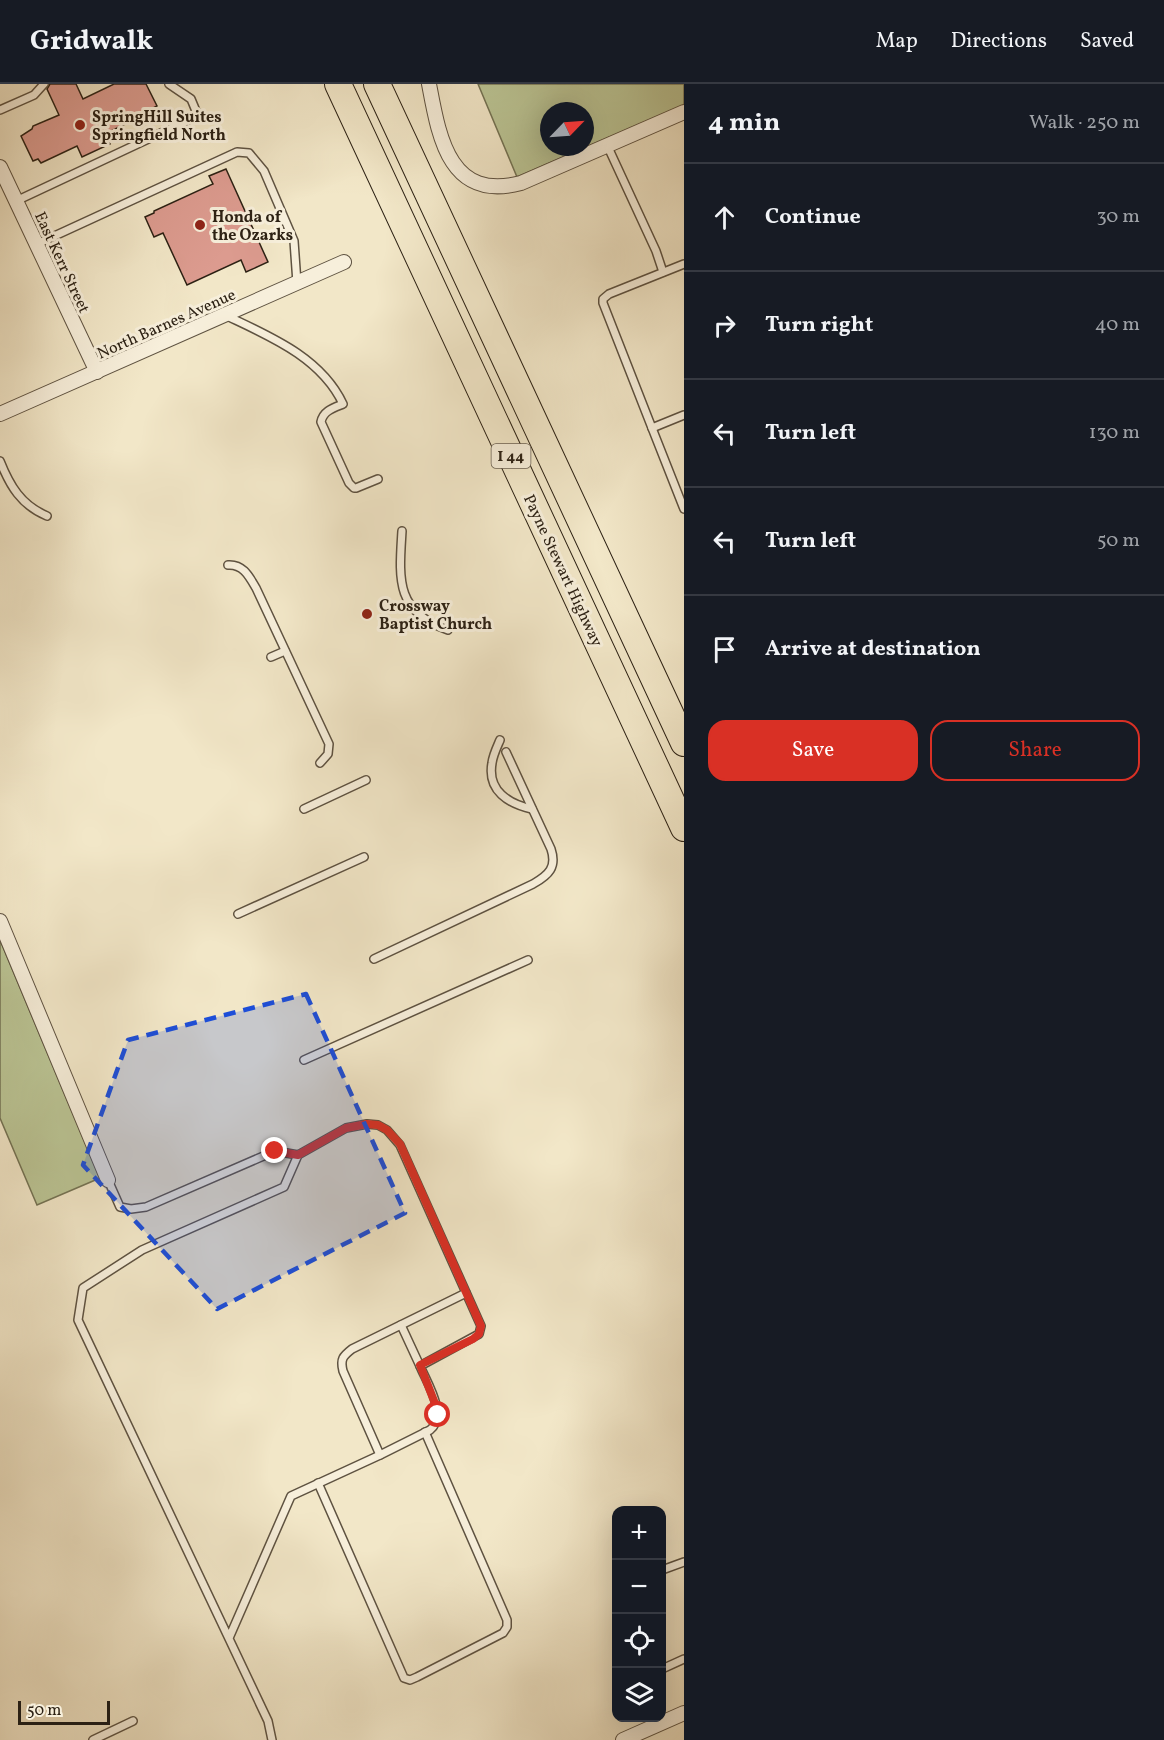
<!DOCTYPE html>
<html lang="en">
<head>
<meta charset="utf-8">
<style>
	body { margin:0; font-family:Vollkorn,serif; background:#242831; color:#f1f3f6 }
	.controls { position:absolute; right:18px; bottom:18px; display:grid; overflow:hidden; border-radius:12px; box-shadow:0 6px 24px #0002 }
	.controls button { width:54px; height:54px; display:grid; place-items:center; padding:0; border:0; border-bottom:2px solid #363941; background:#171b24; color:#f1f3f6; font:30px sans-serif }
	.compass { position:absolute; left:540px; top:18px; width:54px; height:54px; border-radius:50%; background:#171b24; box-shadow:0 6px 24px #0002; rotate:65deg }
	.scale { position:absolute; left:18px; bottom:15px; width:92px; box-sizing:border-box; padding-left:6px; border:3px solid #2c2114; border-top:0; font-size:16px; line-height:21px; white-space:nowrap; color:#2c2114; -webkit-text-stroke:4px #f7efdb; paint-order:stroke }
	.stop { position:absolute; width:18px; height:18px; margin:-14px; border:4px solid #d93025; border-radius:50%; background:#fff }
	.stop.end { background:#d93025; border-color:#fff; box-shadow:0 2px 6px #0008 }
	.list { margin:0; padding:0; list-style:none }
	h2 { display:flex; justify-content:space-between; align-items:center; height:78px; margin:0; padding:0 24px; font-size:26px }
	h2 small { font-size:20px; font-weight:400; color:#9ea1a6 }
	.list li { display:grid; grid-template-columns:39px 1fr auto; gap:18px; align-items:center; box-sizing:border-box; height:108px; padding:0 24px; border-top:2px solid #363941 }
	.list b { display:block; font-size:22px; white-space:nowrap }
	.list em { font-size:20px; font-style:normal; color:#9ea1a6 }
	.actions { display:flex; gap:12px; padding:18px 24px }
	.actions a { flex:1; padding:14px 0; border:2px solid #d93025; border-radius:18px; text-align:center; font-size:21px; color:#d93025 }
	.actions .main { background:#d93025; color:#fff }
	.icon { flex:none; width:33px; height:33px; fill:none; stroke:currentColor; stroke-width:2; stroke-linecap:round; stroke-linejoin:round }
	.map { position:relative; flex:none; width:684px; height:1656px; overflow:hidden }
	header { display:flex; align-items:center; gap:36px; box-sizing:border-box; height:84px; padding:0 30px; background:#171b24; border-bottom:2px solid #363941 }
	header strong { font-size:28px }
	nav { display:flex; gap:33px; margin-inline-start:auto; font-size:21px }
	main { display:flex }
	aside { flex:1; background:#171b24 }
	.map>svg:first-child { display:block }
	.green { fill:#bbc595; stroke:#747354; stroke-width:1.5; fill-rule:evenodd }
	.building { fill:#dc9b8f; stroke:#2c2114; stroke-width:1.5 }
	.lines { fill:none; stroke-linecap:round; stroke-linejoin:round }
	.service-casing { stroke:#5e5241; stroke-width:10 }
	.minor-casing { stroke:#5e5241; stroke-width:16 }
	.motorway-casing { stroke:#2c2114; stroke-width:28 }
	.service { stroke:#f7efdb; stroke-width:7 }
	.minor { stroke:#f7efdb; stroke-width:14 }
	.motorway { stroke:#f2e7c8; stroke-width:26 }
	.route { stroke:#d93025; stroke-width:8 }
	.marked { fill:#1d4ed8; fill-opacity:0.2; stroke:#1d4ed8; stroke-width:4.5; stroke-dasharray:12 8; stroke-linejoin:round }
	.poi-dot { fill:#8f2418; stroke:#f7efdb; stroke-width:2 }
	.labels { text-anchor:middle; stroke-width:6; stroke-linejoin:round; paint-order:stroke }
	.shield { fill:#f7efdb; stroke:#695f50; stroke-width:1.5 }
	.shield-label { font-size:15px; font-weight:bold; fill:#2c2114 }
	.poi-label { font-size:16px; font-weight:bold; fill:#2c2114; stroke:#f7efdb; text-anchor:start }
	.street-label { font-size:16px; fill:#2c2114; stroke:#f7efdb }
</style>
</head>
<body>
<header>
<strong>Gridwalk</strong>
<nav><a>Map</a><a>Directions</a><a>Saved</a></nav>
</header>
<main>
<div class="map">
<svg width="684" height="1656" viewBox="0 0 684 1656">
	<rect width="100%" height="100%" fill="#f2e7c8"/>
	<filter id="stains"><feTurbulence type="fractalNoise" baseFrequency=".00333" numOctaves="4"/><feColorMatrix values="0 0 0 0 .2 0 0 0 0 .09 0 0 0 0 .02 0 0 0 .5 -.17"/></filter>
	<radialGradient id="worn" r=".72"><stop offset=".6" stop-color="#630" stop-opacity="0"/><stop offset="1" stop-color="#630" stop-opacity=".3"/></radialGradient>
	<g class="green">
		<path d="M478 0H684V21L517 93ZM549 27H585V63H549Z"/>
		<path d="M0 856 100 1094 37 1121 0 1034Z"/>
	</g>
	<g class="building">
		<path d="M50 0H76L83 15 114 0H146L157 22 151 25 153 29 134 39 133 36 105 50 110 60 82 73 77 62 41 79 38 75 33 77 21 52 32 45 33 42 59 31 47 5Z"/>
		<path d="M226 85 268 178 246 188 241 176 187 201 163 149 154 153 145 133 154 129V127L213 100 209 92Z"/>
	</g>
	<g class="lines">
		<g class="service-casing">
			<g id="service">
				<path d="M0 26 34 11 44 0"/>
				<path d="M607 61 656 167 663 188"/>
				<path d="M16 117 193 34 196 27 191 15 169 0"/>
				<path d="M37 160 237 68 249 69 264 87 294 157 297 199"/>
				<path d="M684 180 609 210 603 215V219L652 344 684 331"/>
				<path d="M225 231C269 252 321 273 343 320 333 324 323 327 321 338L349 399 354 404H356L378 395"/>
				<path d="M652 344 684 425"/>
				<path d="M0 377C10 402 21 421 47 432"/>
				<path d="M402 447C399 495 395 528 448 546"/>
				<path d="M228 481C243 480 249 492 256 504L329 660 328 670 320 679"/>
				<path d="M271 573 285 567"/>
				<path d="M500 656C497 663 493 671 492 679 487 707 509 720 532 725"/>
				<path d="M304 725 366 696"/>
				<path d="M238 830 364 773"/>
				<path d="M374 875 533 800C549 791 557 783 551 765L506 668"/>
				<path d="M304 976 528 876"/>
				<path d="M108 1096 120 1123 131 1125 146 1123 275 1067 298 1071"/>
				<path d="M401 1241 420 1282"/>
				<path d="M380 1371 343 1287C340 1275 343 1272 352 1265L466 1209"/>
				<path d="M318 1399 404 1594 410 1596 417 1593 503 1549 507 1543V1536L425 1348"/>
				<path d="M662 1486 684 1478"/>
				<path d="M229 1554 291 1412 380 1371 430 1346C448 1331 427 1299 420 1282L479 1250 481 1242 400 1061 387 1046 378 1041 367 1040 346 1044 298 1071 284 1103 142 1166 83 1204 78 1236 268 1637 272 1656"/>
				<path d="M662 1585 684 1575"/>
				<path d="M93 1656 133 1637"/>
			</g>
		</g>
		<g class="minor-casing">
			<g id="minor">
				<path d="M429 0C439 53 449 118 521 99L684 28"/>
				<path d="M0 83 97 288"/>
				<path d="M0 330 344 178"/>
				<path d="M0 837 108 1096"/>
				<path d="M623 1656 684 1629"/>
			</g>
		</g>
		<g class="motorway-casing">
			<g id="motorway">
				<path d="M338 0 684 744"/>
				<path d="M377 0 684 659"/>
			</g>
		</g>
		<use href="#service" class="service"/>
		<use href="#minor" class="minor"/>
		<use href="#motorway" class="motorway"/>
	</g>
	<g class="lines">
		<path class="route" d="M275 1067 298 1071 346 1044 367 1040 378 1041 387 1046 400 1060 481 1242 479 1250 473 1255 420 1281 436 1322 438 1331"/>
	</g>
	<path class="marked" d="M306 910 405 1129 217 1225 83 1081 128 956Z"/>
	<g class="poi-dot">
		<circle cx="80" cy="41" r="6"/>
		<circle cx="200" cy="141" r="6"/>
		<circle cx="367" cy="530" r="6"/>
	</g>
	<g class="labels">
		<rect class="shield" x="491.5" y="360" width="39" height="24" rx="4.5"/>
		<g class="shield-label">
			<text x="511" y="377">I 44</text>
		</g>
		<g class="poi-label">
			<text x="92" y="38">SpringHill Suites<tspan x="92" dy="18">Springfield North</tspan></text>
			<text x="212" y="138">Honda of<tspan x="212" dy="18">the Ozarks</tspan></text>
			<text x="379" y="527">Crossway<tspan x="379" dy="18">Baptist Church</tspan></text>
		</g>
		<g class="street-label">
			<text transform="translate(63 178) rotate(65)" y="6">East Kerr Street</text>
			<text transform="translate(166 239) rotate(-24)" y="6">North Barnes Avenue</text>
			<text transform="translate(564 486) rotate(65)" y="6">Payne Stewart Highway</text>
		</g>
	</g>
	<rect width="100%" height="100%" filter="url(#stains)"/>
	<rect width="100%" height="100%" fill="url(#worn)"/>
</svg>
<div class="controls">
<button>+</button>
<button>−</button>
<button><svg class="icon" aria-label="locate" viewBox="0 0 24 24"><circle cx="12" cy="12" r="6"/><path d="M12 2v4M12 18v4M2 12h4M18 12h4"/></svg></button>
<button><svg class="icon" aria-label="layers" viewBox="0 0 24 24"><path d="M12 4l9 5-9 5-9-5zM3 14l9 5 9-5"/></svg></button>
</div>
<svg class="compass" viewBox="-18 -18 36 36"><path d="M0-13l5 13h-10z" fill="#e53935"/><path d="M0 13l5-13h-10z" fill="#9ea1a6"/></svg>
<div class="scale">50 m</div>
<div class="stop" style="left:438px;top:1331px"></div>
<div class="stop end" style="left:275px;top:1067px"></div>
</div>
<aside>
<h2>4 min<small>Walk · 250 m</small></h2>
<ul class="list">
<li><svg class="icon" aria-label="ahead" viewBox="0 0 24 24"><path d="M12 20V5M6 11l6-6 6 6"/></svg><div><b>Continue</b></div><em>30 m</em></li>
<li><svg class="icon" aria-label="right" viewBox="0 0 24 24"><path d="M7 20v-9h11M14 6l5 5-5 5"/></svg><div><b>Turn right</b></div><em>40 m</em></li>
<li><svg class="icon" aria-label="left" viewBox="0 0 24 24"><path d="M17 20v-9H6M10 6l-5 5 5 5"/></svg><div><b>Turn left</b></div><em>130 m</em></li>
<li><svg class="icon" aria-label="left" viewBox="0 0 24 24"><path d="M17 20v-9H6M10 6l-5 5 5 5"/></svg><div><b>Turn left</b></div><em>50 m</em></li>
<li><svg class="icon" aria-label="arrive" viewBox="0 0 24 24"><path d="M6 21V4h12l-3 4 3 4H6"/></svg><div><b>Arrive at destination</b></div></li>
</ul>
<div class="actions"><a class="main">Save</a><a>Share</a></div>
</aside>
</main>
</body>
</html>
